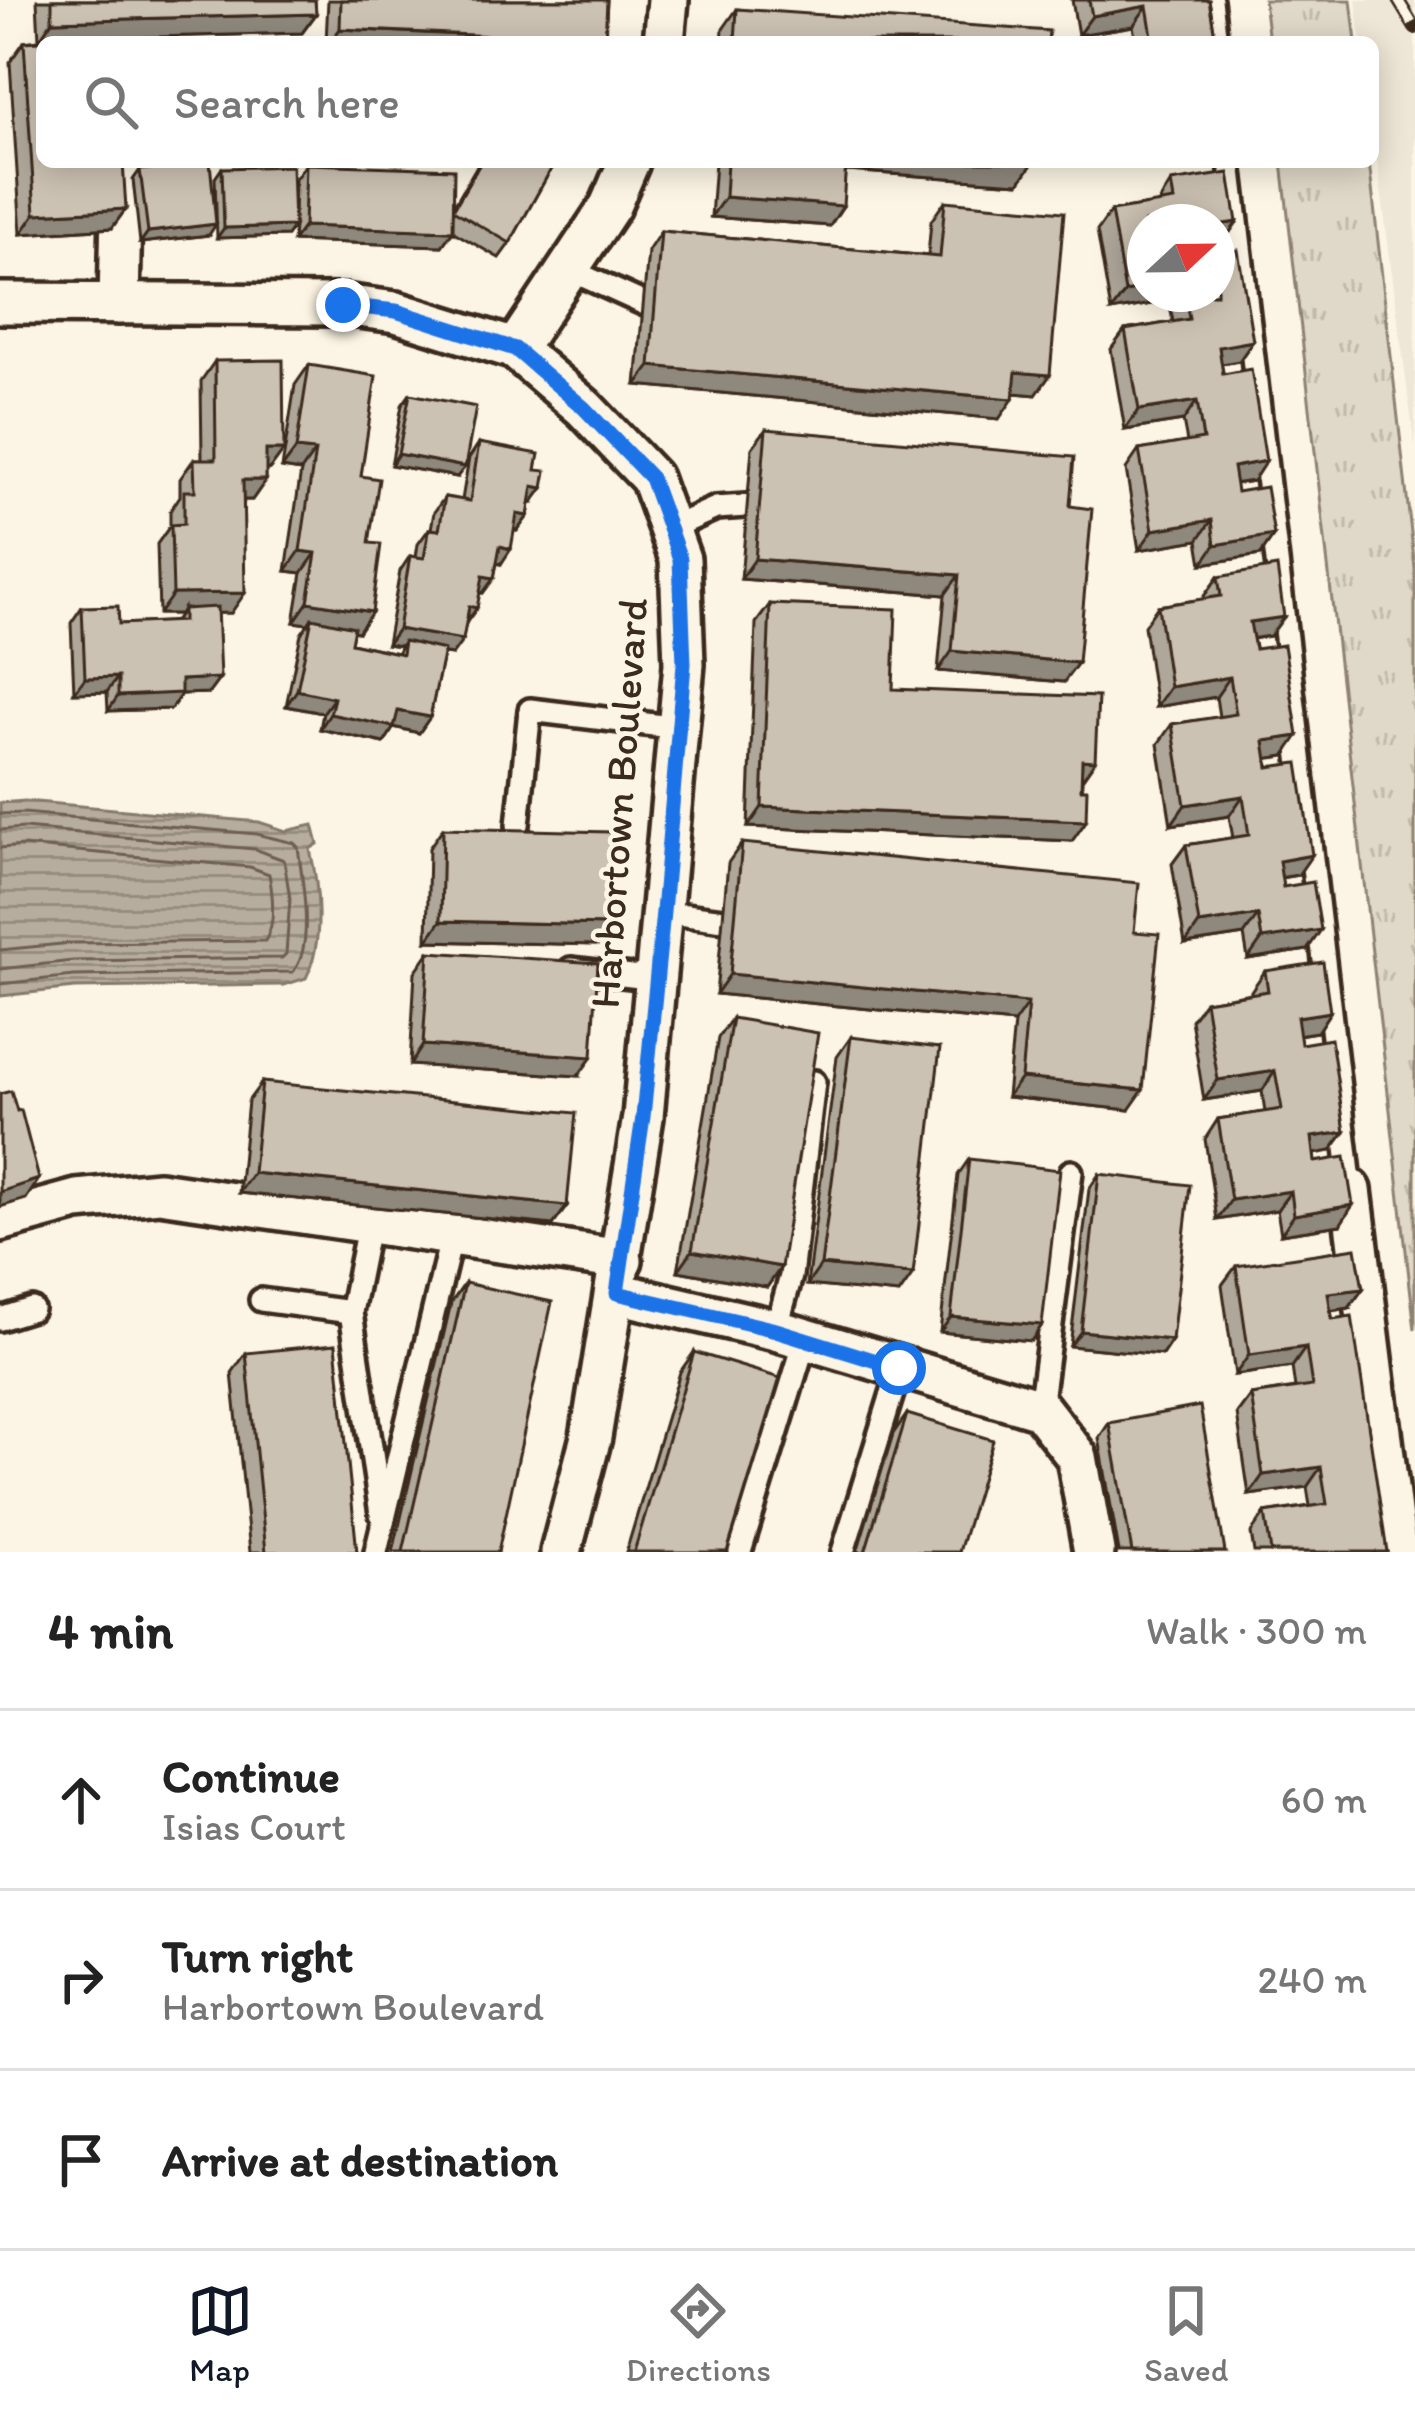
<!DOCTYPE html>
<html lang="en">
<head>
<meta charset="utf-8">
<style>
	body { margin:0; font-family:Itim,sans-serif; background:#f6f6f6; color:#222 }
	.compass { position:absolute; left:1127px; top:204px; width:108px; height:108px; border-radius:50%; background:#fff; box-shadow:0 6px 30px #0003; rotate:68deg }
	.stop { position:absolute; width:36px; height:36px; margin:-27px; border:9px solid #1a73e8; border-radius:50%; background:#fff }
	.stop.end { background:#1a73e8; border-color:#fff; box-shadow:0 3px 12px #0008 }
	.list { margin:0; padding:0; list-style:none }
	h2 { display:flex; justify-content:space-between; align-items:center; height:156px; margin:0; padding:0 48px; font-size:51px }
	h2 small { font-size:39px; font-weight:400; color:#767676 }
	.list li { display:grid; grid-template-columns:78px 1fr auto; gap:36px; align-items:center; box-sizing:border-box; height:180px; padding:0 48px; border-top:3px solid #e0e0e0 }
	.list b { display:block; font-size:45px; white-space:nowrap }
	.list p { margin:0; font-size:39px; white-space:nowrap; color:#767676 }
	.list em { font-size:39px; font-style:normal; color:#767676 }
	.icon { flex:none; width:66px; height:66px; fill:none; stroke:currentColor; stroke-width:2; stroke-linecap:round; stroke-linejoin:round }
	.map { position:relative; flex:none; width:1415px; height:1552px; overflow:hidden }
	.search { position:absolute; background:#fff; box-shadow:0 6px 30px #0003; left:36px; right:36px; top:36px; height:132px; display:flex; align-items:center; gap:30px; box-sizing:border-box; padding:0 42px; border-radius:18px; color:#767676; font-size:45px }
	.sheet { height:696px; background:#fff }
	nav { display:flex; justify-content:space-around; align-items:center; box-sizing:border-box; height:168px; border-top:3px solid #e0e0e0; background:#fff; font-size:33px; color:#767676 }
	nav a { display:grid; justify-items:center; gap:6px }
	nav .on { color:#111827 }
	.map>svg:first-child { display:block }
	.built { fill:#eee6d6 }
	.grass { fill:url(#grass-tufts); stroke:#8e8173; stroke-width:3 }
	.water { fill:url(#water-rules); stroke:#85796b; stroke-width:3 }
	.lines { fill:none; stroke-linecap:round; stroke-linejoin:round }
	.shore { stroke:#6d5e51; stroke-width:3 }
	.service-casing { stroke:#3b2a1e; stroke-width:30 }
	.minor-casing { stroke:#3b2a1e; stroke-width:48 }
	.service { stroke:#fcf5e5; stroke-width:21 }
	.minor { stroke:#fcf5e5; stroke-width:39 }
	.rail-casing { stroke:#3b2a1e; stroke-width:14 }
	.rail { stroke:#fcf5e5; stroke-width:9; stroke-dasharray:27; stroke-linecap:butt }
	.wall { fill:#afa79a; stroke:#3b2a1e; stroke-width:3 }
	.shaded-wall { fill:#8f887d; stroke:#3b2a1e; stroke-width:3 }
	.building { fill:#ccc2b3; stroke:#3b2a1e; stroke-width:3 }
	.route { stroke:#1a73e8; stroke-width:15 }
	.labels { text-anchor:middle; stroke-width:9; stroke-linejoin:round; paint-order:stroke }
	.street-label { font-size:42px; fill:#3b2a1e; stroke:#fcf5e5 }
</style>
</head>
<body>
<div class="map">
<svg width="1415" height="1552" viewBox="0 0 1415 1552">
	<defs>
		<pattern id="grass-tufts" width="24" height="20" patternUnits="userSpaceOnUse" patternTransform="scale(3)"><rect width="24" height="20" fill="#e0d8c8"/><path d="M3 7l-1-3M5 7V3M7 7l1-3M15 17l-1-3M17 17v-4M19 17l1-3" fill="none" stroke="#c1baab"/></pattern>
		<pattern id="water-rules" width="6" height="5" patternUnits="userSpaceOnUse" patternTransform="scale(3)"><rect width="6" height="5" fill="#b7ad9e"/><path d="M0 2.5h6" fill="none" stroke="#968d80"/></pattern>
	</defs>
	<rect width="100%" height="100%" fill="#fcf5e5"/>
	<filter id="ink" filterUnits="userSpaceOnUse"><feTurbulence type="fractalNoise" baseFrequency=".00833" numOctaves="2"/><feDisplacementMap in="SourceGraphic" scale="24" xChannelSelector="R" yChannelSelector="G"/><feConvolveMatrix kernelMatrix="1 2 1 2 8 2 1 2 1" color-interpolation-filters="sRGB"/></filter>
	<g filter="url(#ink)">
		<path class="built" d="M1356 0H1415V447L1373 129V42H1361Z"/>
		<g class="grass">
			<path d="M1264 0H1351L1356 42H1269Z"/>
			<path d="M1282 162H1369L1415 568V1330Z"/>
		</g>
		<path class="water" d="M25 801 259 822 286 831 313 825 318 844 310 849C319 887 324 942 306 978L284 985 75 988 0 996V803Z"/>
		<g class="lines">
			<g class="shore">
				<path d="M0 814 24 813 256 834 294 843 298 847C302 879 315 946 293 972L74 976 0 984"/>
				<path d="M0 830 24 828 254 849 284 860 290 899 286 954 282 958 73 961 0 969"/>
				<path d="M0 848 23 846 250 867 269 874C273 895 276 924 265 941L72 943 0 950"/>
			</g>
			<g class="service-casing">
				<g id="service">
					<path d="M1211 0 1216 42"/>
					<path d="M1230 162 1351 1190"/>
					<path d="M570 270 645 304"/>
					<path d="M669 529 716 508 746 506"/>
					<path d="M518 825 530 710 679 728"/>
					<path d="M663 912 724 920"/>
					<path d="M571 969 657 979"/>
					<path d="M369 1222 351 1312 381 1514"/>
					<path d="M261 1300 351 1312"/>
					<path d="M0 1319 32 1309"/>
					<path d="M776 1330 791 1276 814 1082"/>
					<path d="M1040 1409 1071 1172"/>
					<path d="M376 1552 452 1235"/>
					<path d="M740 1552 806 1338"/>
					<path d="M843 1552 900 1368"/>
				</g>
			</g>
			<g class="minor-casing">
				<g id="minor">
					<path d="M664 42 668 0"/>
					<path d="M0 303 343 305 396 312 515 349 584 408 651 478 680 559 684 664 643 1117 591 1437 561 1552"/>
					<path d="M119 304 122 162"/>
					<path d="M515 349 610 206 629 162"/>
					<path d="M1351 1190 1396 1552"/>
					<path d="M0 1221 77 1200 159 1192 622 1260"/>
					<path d="M617 1293 776 1330 1040 1409 1077 1457 1094 1552"/>
				</g>
			</g>
			<use href="#service" class="service"/>
			<use href="#minor" class="minor"/>
			<g class="rail-casing">
				<path id="rail" d="M1398 0 1415 28"/>
			</g>
			<use href="#rail" class="rail"/>
		</g>
		<g class="wall">
			<path d="M37 0H315L316 14 302 33 115 38 112 228 21 234 10 62 24 42 39 40Z"/>
			<path d="M328 0H607L604 42H326Z"/>
			<path d="M1072 0H1209L1216 42H1136L1133 26 1078 35Z"/>
			<path d="M737 9 1048 42H722L723 29Z"/>
			<path d="M479 162H555L510 243 499 258 452 231 442 246 293 241 294 226 287 236 217 238 215 178 222 168 294 223 295 179 306 164 453 207Z"/>
			<path d="M715 162H1033L1019 183 846 171 830 226 711 217Z"/>
			<path d="M140 170 209 235 140 243 133 180Z"/>
			<path d="M1171 182 1237 222 1223 242 1217 243V222L1145 294H1217L1253 341 1239 361 1221 364 1253 481 1235 484 1237 492 1274 535 1260 555 1202 564 1198 540 1139 550 1126 469 1139 450 1187 442 1183 421 1125 430 1111 349 1125 330 1173 322 1169 301 1111 311 1097 231 1111 211 1158 204Z"/>
			<path d="M945 201 1050 375 1036 395 1014 393 999 419 636 385 648 251 661 231 928 256 931 221Z"/>
			<path d="M215 361 270 469 266 470V480L252 500H244L231 613H217L209 693 181 694 171 709 108 711 107 692 74 693 71 623 82 607 119 624 174 622 180 614H159L157 544 170 526V511L180 496V479L194 459H202L201 381Z"/>
			<path d="M309 365 361 476 358 632 353 631 351 643 397 653 401 646 387 644 400 571 410 556 416 557 418 544 429 529H431L434 512 445 497 462 500 469 458 479 443 532 503H530L528 516 517 531H514L501 564 497 563 494 578 483 593H480L452 655 443 654 430 717 419 733 394 727 384 743 320 729 323 713 286 706 301 634 308 624 294 622 302 573 286 571 301 471 282 468 295 385Z"/>
			<path d="M410 394 457 477 391 465 402 405Z"/>
			<path d="M766 429 1070 506 1064 682 938 671 945 595 741 579 752 448Z"/>
			<path d="M1218 577 1270 636 1253 639 1284 756 1267 758 1298 875 1281 878 1283 887 1307 950 1248 959 1244 935 1185 944 1172 864 1186 845 1233 838 1229 816 1171 825 1158 744 1172 724 1219 717 1216 697 1156 707 1144 626 1158 606 1204 599V596Z"/>
			<path d="M770 604 893 689 1082 781 1086 821 1072 841 748 827 756 623Z"/>
			<path d="M443 828 595 945 427 941 429 848Z"/>
			<path d="M742 843 1134 932 1129 1110 1007 1097 1014 1023 716 994 728 863Z"/>
			<path d="M429 952 578 1076 410 1065 415 972Z"/>
			<path d="M1265 971 1330 1012 1317 1032 1299 1035 1301 1044 1345 1132 1331 1151 1314 1154 1315 1162 1340 1225 1281 1234 1277 1210 1217 1220 1205 1139 1218 1119 1265 1112 1262 1091 1204 1100 1191 1020 1205 1001 1251 993V991Z"/>
			<path d="M732 1018 781 1267 767 1287 678 1271 718 1038Z"/>
			<path d="M851 1037 913 1274 899 1294 807 1285 837 1057Z"/>
			<path d="M262 1082 567 1206 553 1225 239 1193 248 1101Z"/>
			<path d="M969 1159 1042 1325 1031 1341 940 1332 958 1175Z"/>
			<path d="M1099 1174 1172 1340 1162 1355 1070 1346 1089 1189Z"/>
			<path d="M1236 1266 1349 1308 1331 1311 1387 1552H1254L1251 1533 1265 1513 1310 1506 1307 1487 1249 1495 1237 1414 1251 1395 1295 1388 1292 1367 1235 1375 1222 1285Z"/>
			<path d="M465 1283 498 1552H393L451 1303Z"/>
			<path d="M694 1352 727 1552H626L680 1372Z"/>
			<path d="M246 1353 357 1552H250L232 1373Z"/>
			<path d="M907 1414 959 1552H857L893 1434Z"/>
			<path d="M1109 1423 1225 1552H1119L1099 1438Z"/>
		</g>
		<g class="shaded-wall">
			<path d="M1147 6 1133 26 1078 35 1092 16Z"/>
			<path d="M316 14 302 33 39 40 52 21Z"/>
			<path d="M340 29 604 42H330Z"/>
			<path d="M839 162H1016L1033 163 1019 183 833 170Z"/>
			<path d="M1160 162H1199L1155 169Z"/>
			<path d="M725 197 843 206 830 226 711 217Z"/>
			<path d="M126 209 112 228 21 234 35 214Z"/>
			<path d="M1237 222 1223 242 1217 243V225Z"/>
			<path d="M216 224 209 235 140 243 148 232Z"/>
			<path d="M294 226 287 236 217 238 224 228Z"/>
			<path d="M304 226 453 231 442 246 293 241Z"/>
			<path d="M1145 288V294H1175L1169 301 1111 311 1125 292Z"/>
			<path d="M1253 341 1239 361 1205 367 1219 347Z"/>
			<path d="M650 366 1013 399 999 419 636 385Z"/>
			<path d="M1016 372 1050 375 1036 395 1002 392Z"/>
			<path d="M1197 401 1183 421 1125 430 1139 410Z"/>
			<path d="M296 449 315 451 301 471 282 468Z"/>
			<path d="M266 450H284L270 469 252 470Z"/>
			<path d="M398 454 465 467 457 477 391 465Z"/>
			<path d="M1266 461 1253 481 1219 486 1233 467Z"/>
			<path d="M243 480H266L252 500H230Z"/>
			<path d="M533 486 543 488 532 503 523 501Z"/>
			<path d="M517 514 528 516 517 531 507 530Z"/>
			<path d="M1212 520 1198 540 1139 550 1153 530Z"/>
			<path d="M1274 535 1260 555 1202 564 1215 545Z"/>
			<path d="M500 546 511 549 501 564 489 562Z"/>
			<path d="M300 551 316 553 302 573 286 571Z"/>
			<path d="M755 559 959 575 945 595 741 579Z"/>
			<path d="M483 576 494 578 483 593 472 591Z"/>
			<path d="M245 593 231 613 183 614V609L180 614H159L173 594Z"/>
			<path d="M308 602 372 612 358 632 310 624 312 618 308 624 294 622Z"/>
			<path d="M469 606 477 608 466 623Z"/>
			<path d="M1284 617 1270 636 1236 641 1250 622Z"/>
			<path d="M398 629 463 640 452 655 403 647 404 641 401 646 387 644Z"/>
			<path d="M952 651 1078 663 1064 682 938 671Z"/>
			<path d="M118 677 107 692 74 693 85 678Z"/>
			<path d="M1230 677 1216 697 1156 707 1170 687Z"/>
			<path d="M220 678 209 693 181 694 171 709 108 711 118 696 181 680Z"/>
			<path d="M297 690 334 698 323 713 286 706Z"/>
			<path d="M398 711 430 717 419 733 389 726 394 727 384 743 320 729 330 714Z"/>
			<path d="M1298 736 1284 756 1251 761 1264 741Z"/>
			<path d="M1082 760 1095 761 1081 781Z"/>
			<path d="M1243 796 1229 816 1171 825 1185 805Z"/>
			<path d="M762 807 1086 821 1072 841 748 827Z"/>
			<path d="M1312 855 1298 875 1265 880 1279 861Z"/>
			<path d="M1258 915 1244 935 1185 944 1199 924Z"/>
			<path d="M441 921 609 925 595 945 427 941Z"/>
			<path d="M1321 930 1307 950 1248 959 1262 939Z"/>
			<path d="M730 974 1028 1003 1014 1023 716 994Z"/>
			<path d="M1330 1012 1317 1032 1283 1037 1297 1017Z"/>
			<path d="M423 1045 592 1057 578 1076 410 1065Z"/>
			<path d="M1275 1071 1262 1091 1204 1100 1218 1080Z"/>
			<path d="M1021 1078 1143 1090 1129 1110 1007 1097Z"/>
			<path d="M1345 1132 1331 1151 1298 1157 1312 1137Z"/>
			<path d="M253 1173 567 1206 553 1225 239 1193Z"/>
			<path d="M39 1179 26 1199 0 1207V1192Z"/>
			<path d="M1291 1191 1277 1210 1217 1220 1231 1200Z"/>
			<path d="M1353 1205 1340 1225 1281 1234 1294 1215Z"/>
			<path d="M692 1251 781 1267 767 1287 678 1271Z"/>
			<path d="M821 1265 913 1274 899 1294 807 1285Z"/>
			<path d="M1363 1289 1349 1308 1314 1313 1328 1293Z"/>
			<path d="M951 1317 1042 1325 1031 1341 940 1332Z"/>
			<path d="M1081 1331 1172 1340 1162 1355 1070 1346Z"/>
			<path d="M1306 1347 1292 1367 1235 1375 1249 1355Z"/>
			<path d="M1321 1467 1307 1487 1249 1495 1263 1475Z"/>
		</g>
		<g class="building">
			<path d="M52 0H315L316 14 52 21Z"/>
			<path d="M341 0H607L605 41 340 29Z"/>
			<path d="M1089 0H1209L1216 42H1153L1147 6 1092 16Z"/>
			<path d="M737 9 1049 31 1048 42H735Z"/>
			<path d="M115 36V42H42V162H123L126 209 35 214 24 42Z"/>
			<path d="M210 162 216 224 148 232 140 170Z"/>
			<path d="M481 162H555L510 243 453 210Z"/>
			<path d="M727 162H846L843 206 725 197Z"/>
			<path d="M306 164 454 169 453 231 304 226Z"/>
			<path d="M292 166 294 226 224 228 222 168Z"/>
			<path d="M1229 173 1237 222 1217 225V222H1145V288L1125 292 1111 211 1174 201 1171 182Z"/>
			<path d="M945 201 1064 212 1050 375 1016 372 1013 399 650 366 661 231 940 257Z"/>
			<path d="M1238 250 1253 341 1219 347 1223 374 1251 369 1266 461 1233 467 1237 492 1266 487 1274 535 1215 545 1212 520 1153 530 1139 450 1203 439 1197 401 1139 410 1125 330 1189 319 1185 294H1217V253Z"/>
			<path d="M283 360 284 450H266V480H243L245 593 173 594 171 525 184 524V491H195L194 459H216L215 361Z"/>
			<path d="M309 365 376 376 361 476 379 479 369 543 381 544 372 612 308 602 316 553 300 551 315 451 296 449Z"/>
			<path d="M410 394 476 407 465 467 398 454Z"/>
			<path d="M766 429 1074 457 1070 506 1092 509 1078 663 952 651 959 575 755 559Z"/>
			<path d="M479 443 539 454 536 470 546 471 543 488 533 486 528 516 517 514 511 549 500 546 494 578 483 576 477 608 469 606 463 640 398 629 410 556 424 558 429 529 439 530 445 497 470 501Z"/>
			<path d="M1277 567 1284 617 1250 622 1255 649 1284 645 1298 736 1264 741 1268 767 1298 763 1312 855 1279 861 1283 887 1313 882 1321 930 1262 939 1258 915 1199 924 1186 845 1249 835 1243 796 1185 805 1172 724 1236 714 1230 677 1170 687 1158 606 1221 596 1218 577Z"/>
			<path d="M770 604 896 609 893 689 1098 697 1095 761 1082 760 1081 789H1087L1086 821 762 807Z"/>
			<path d="M118 606 119 624 183 621V609L217 607 220 678 181 680V693L118 696V677L85 678 82 607Z"/>
			<path d="M312 618 354 627 351 643 402 654 404 641 444 650 430 717 398 711 394 727 330 714 334 698 297 690Z"/>
			<path d="M443 828 611 832 609 925 441 921Z"/>
			<path d="M742 843 1139 883 1134 932 1159 934 1143 1090 1021 1078 1028 1003 730 974Z"/>
			<path d="M429 952 598 963 592 1057 423 1045Z"/>
			<path d="M1323 962 1330 1012 1297 1017 1301 1044 1331 1039 1345 1132 1312 1137 1315 1162 1345 1157 1353 1205 1294 1215 1291 1191 1231 1200 1218 1119 1282 1109 1275 1071 1218 1080 1205 1001 1268 991 1265 971Z"/>
			<path d="M732 1018 818 1033 781 1267 692 1251Z"/>
			<path d="M851 1037 940 1048 913 1274 821 1265Z"/>
			<path d="M262 1082 576 1113 567 1206 253 1173Z"/>
			<path d="M11 1091 17 1111 21 1110 39 1179 0 1192V1094Z"/>
			<path d="M969 1159 1060 1170 1042 1325 951 1317Z"/>
			<path d="M1099 1174 1190 1185 1172 1340 1081 1331Z"/>
			<path d="M1356 1248 1363 1289 1328 1293 1332 1319 1352 1316 1387 1552H1271L1265 1513 1327 1504 1321 1467 1263 1475 1251 1395 1312 1386 1306 1347 1249 1355 1236 1266Z"/>
			<path d="M465 1283 552 1302 498 1552H403Z"/>
			<path d="M336 1344 357 1552H266L246 1353Z"/>
			<path d="M694 1352 780 1378 727 1552H634Z"/>
			<path d="M1200 1406 1225 1552H1132L1109 1423Z"/>
			<path d="M907 1414 993 1440 959 1552H865Z"/>
		</g>
	</g>
	<g class="lines" filter="url(#ink)">
		<path class="route" d="M343 305 396 311 515 349 584 408 651 478 680 559 684 664 663 912 643 1117 617 1293 776 1330 899 1368"/>
	</g>
	<g class="labels">
		<g class="street-label">
			<text transform="translate(618 803) rotate(-86)" y="15">Harbortown Boulevard</text>
		</g>
	</g>
</svg>
<svg class="compass" viewBox="-18 -18 36 36"><path d="M0-13l5 13h-10z" fill="#e53935"/><path d="M0 13l5-13h-10z" fill="#767676"/></svg>
<div class="stop" style="left:899px;top:1368px"></div>
<div class="stop end" style="left:343px;top:305px"></div>
<div class="search"><svg class="icon" aria-label="search" viewBox="0 0 24 24"><circle cx="10" cy="10" r="6"/><path d="M15 15l6 6"/></svg>Search here</div>
</div>
<section class="sheet">
<h2>4 min<small>Walk · 300 m</small></h2>
<ul class="list">
<li><svg class="icon" aria-label="ahead" viewBox="0 0 24 24"><path d="M12 20V5M6 11l6-6 6 6"/></svg><div><b>Continue</b><p>Isias Court</p></div><em>60 m</em></li>
<li><svg class="icon" aria-label="right" viewBox="0 0 24 24"><path d="M7 20v-9h11M14 6l5 5-5 5"/></svg><div><b>Turn right</b><p>Harbortown Boulevard</p></div><em>240 m</em></li>
<li><svg class="icon" aria-label="arrive" viewBox="0 0 24 24"><path d="M6 21V4h12l-3 4 3 4H6"/></svg><div><b>Arrive at destination</b></div></li>
</ul>
</section>
<nav>
<a class="on"><svg class="icon" aria-label="map" viewBox="0 0 24 24"><path d="M3 6l6-2 6 2 6-2v14l-6 2-6-2-6 2zM9 4v14M15 6v14"/></svg>Map</a>
<a><svg class="icon" aria-label="directions" viewBox="0 0 24 24"><path d="M12 3l9 9-9 9-9-9zM9 14v-3h6M13 9l2 2-2 2"/></svg>Directions</a>
<a><svg class="icon" aria-label="saved" viewBox="0 0 24 24"><path d="M7 4h10v16l-5-4-5 4z"/></svg>Saved</a>
</nav>
</body>
</html>
